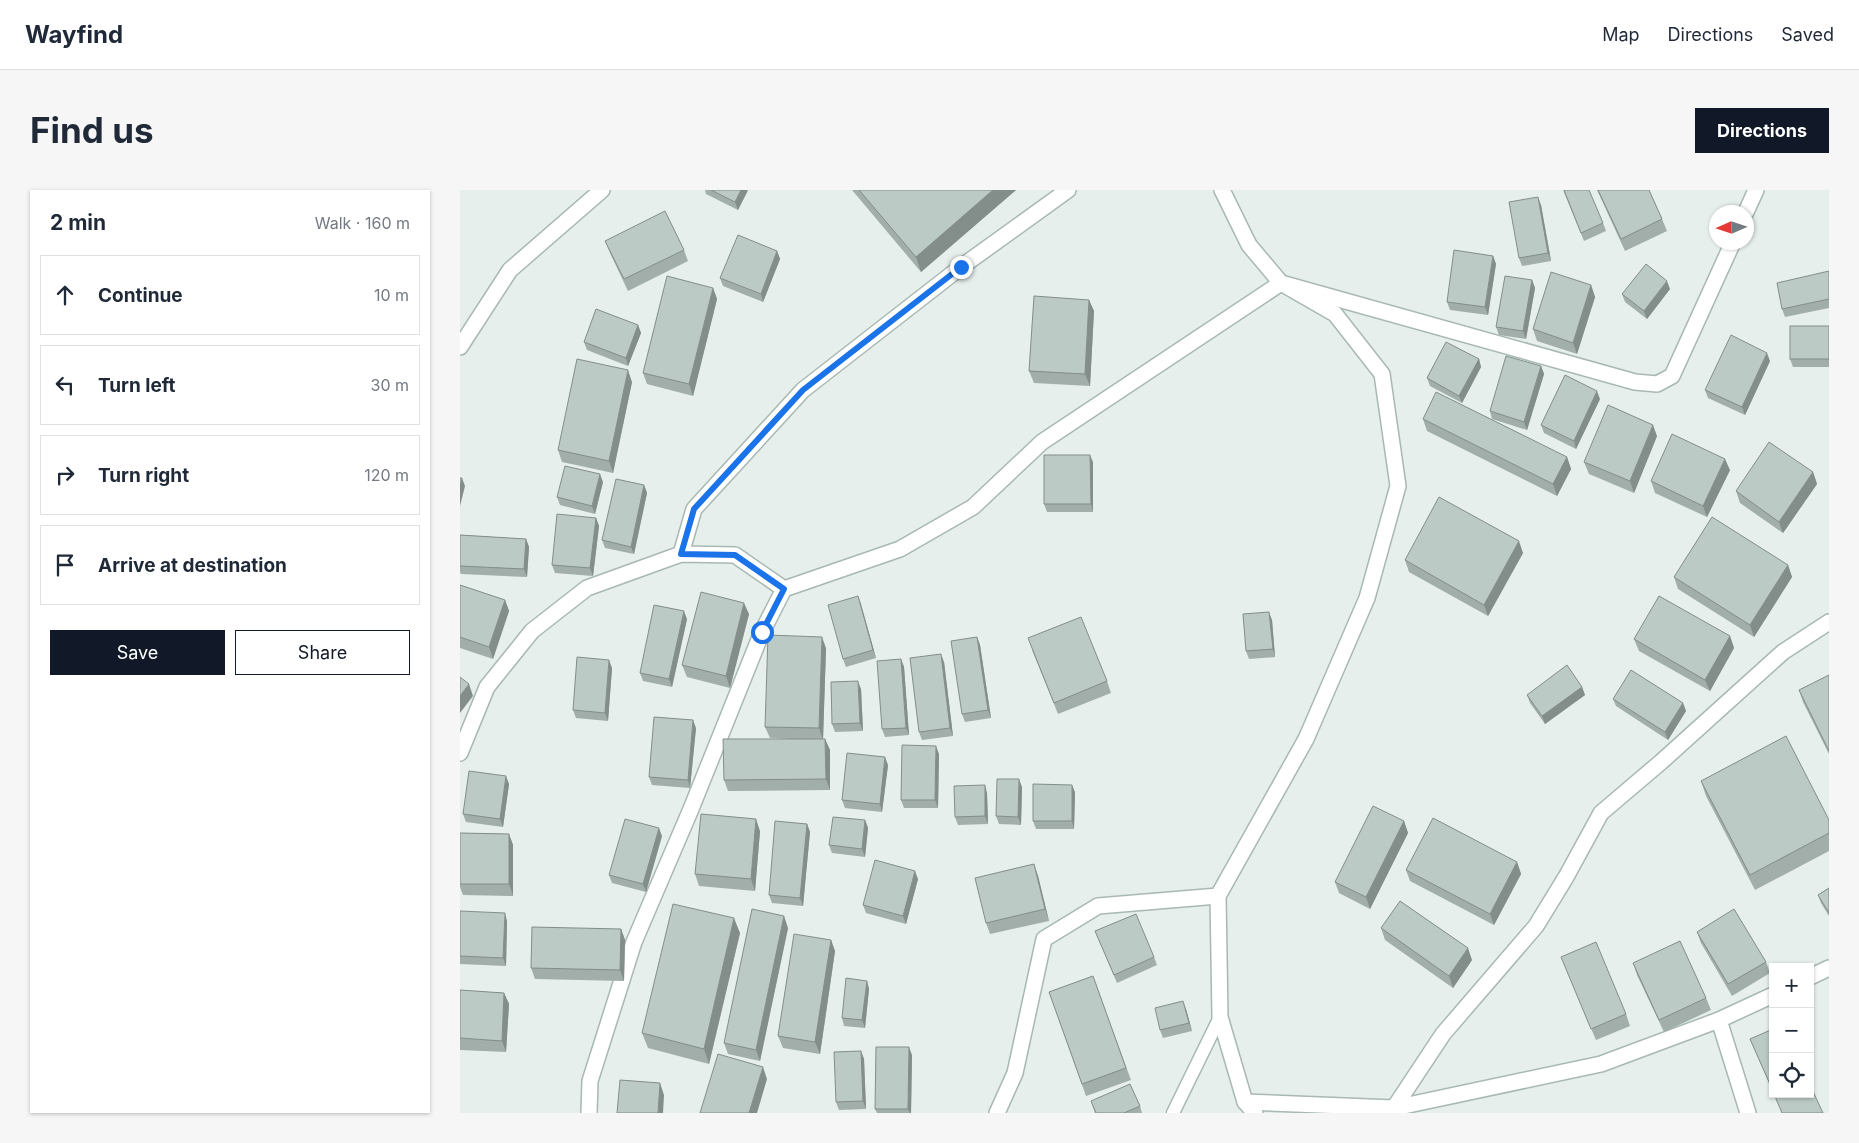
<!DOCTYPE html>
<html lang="en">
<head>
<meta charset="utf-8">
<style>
	body { margin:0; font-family:Inter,sans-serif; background:#f6f6f7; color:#1f2937 }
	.controls { position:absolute; right:15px; bottom:15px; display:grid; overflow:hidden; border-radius:0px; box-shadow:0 1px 4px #0004 }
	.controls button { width:45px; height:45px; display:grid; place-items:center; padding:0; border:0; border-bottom:1px solid #e0e1e3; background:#fff; color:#1f2937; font:25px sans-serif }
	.compass { position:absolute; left:1249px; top:15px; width:45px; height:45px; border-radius:50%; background:#fff; box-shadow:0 1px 4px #0004; rotate:267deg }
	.stop { position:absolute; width:15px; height:15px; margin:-11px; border:4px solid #1a73e8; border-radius:50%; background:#fff }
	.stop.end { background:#1a73e8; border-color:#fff; box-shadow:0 1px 5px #0008 }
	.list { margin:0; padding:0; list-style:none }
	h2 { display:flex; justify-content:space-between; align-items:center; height:65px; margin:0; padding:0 20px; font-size:21px }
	h2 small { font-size:16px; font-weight:400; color:#747a83 }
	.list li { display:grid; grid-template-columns:32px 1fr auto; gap:15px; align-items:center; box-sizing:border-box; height:80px; margin:0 10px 10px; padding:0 10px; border:1px solid #e0e1e3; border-radius:0px }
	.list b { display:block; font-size:19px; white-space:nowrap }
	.list em { font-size:16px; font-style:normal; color:#747a83 }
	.actions { display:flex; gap:10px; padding:15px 20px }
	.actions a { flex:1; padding:11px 0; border:1px solid #111827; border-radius:0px; text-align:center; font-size:18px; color:#111827 }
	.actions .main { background:#111827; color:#fff }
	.icon { flex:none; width:28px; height:28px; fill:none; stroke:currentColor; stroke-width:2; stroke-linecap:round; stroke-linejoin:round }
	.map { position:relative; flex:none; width:1369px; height:923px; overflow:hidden; border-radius:0px }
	header { display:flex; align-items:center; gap:30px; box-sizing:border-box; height:70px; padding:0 25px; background:#fff; border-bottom:1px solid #e0e1e3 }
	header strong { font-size:24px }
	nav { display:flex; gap:28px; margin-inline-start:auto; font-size:18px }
	.intro { display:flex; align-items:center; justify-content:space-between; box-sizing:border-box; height:120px; padding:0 30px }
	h1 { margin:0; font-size:35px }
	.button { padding:12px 22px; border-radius:0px; background:#111827; color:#fff; font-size:18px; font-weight:700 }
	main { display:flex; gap:30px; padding:0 30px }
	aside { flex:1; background:#fff; border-radius:0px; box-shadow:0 1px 4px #0004 }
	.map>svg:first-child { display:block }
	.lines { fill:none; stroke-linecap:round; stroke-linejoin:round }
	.lane-casing { stroke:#a8b8b2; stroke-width:15 }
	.street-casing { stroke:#a8b8b2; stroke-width:18 }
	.lane { stroke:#fff; stroke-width:12 }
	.street { stroke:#fff; stroke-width:15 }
	.wall { fill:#a1aea9 }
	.shaded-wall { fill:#838d89 }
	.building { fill:#bbcac4; stroke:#838d89 }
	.route { stroke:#1a73e8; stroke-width:6 }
</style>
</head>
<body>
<header>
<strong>Wayfind</strong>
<nav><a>Map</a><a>Directions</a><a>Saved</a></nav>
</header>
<div class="intro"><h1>Find us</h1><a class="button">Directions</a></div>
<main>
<aside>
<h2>2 min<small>Walk · 160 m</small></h2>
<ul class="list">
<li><svg class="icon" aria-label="ahead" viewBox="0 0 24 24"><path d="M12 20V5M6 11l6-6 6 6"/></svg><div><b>Continue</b></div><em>10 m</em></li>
<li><svg class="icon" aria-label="left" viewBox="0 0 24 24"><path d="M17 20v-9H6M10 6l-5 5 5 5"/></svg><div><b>Turn left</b></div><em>30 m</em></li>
<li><svg class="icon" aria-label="right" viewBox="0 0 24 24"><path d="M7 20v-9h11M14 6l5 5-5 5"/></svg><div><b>Turn right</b></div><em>120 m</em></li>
<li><svg class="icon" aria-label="arrive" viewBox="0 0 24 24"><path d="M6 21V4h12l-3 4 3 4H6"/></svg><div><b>Arrive at destination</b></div></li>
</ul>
<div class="actions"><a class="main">Save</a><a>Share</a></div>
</aside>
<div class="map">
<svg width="1369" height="923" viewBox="0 0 1369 923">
	<rect width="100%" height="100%" fill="#e6efeb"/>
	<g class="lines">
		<g class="lane-casing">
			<path id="lane" d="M713 923 760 827"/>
		</g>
		<g class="street-casing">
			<g id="street">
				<path d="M1286 22 1296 0"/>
				<path d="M0 157 50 80 142 0"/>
				<path d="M221 364 234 319 343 200 501 77 608 0"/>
				<path d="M0 563 27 497 72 441 127 398 221 364 275 365 324 399"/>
				<path d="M758 706 760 827 785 912 795 923"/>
				<path d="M1350 787 1369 778"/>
				<path d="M1259 830 1288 923"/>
				<path d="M785 912 934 918 1141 874 1259 830 1313 805"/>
				<path d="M934 918 983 844 1076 736 1106 687 1141 623 1201 572 1323 462 1369 432"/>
				<path d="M129 923 130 891 174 752 231 619 302 442 324 399 440 359 513 317 582 252 821 93 1175 192 1197 194 1212 186 1273 52"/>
				<path d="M537 923 555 883 584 749 638 716 758 706 846 549 907 408 938 296 922 184 875 124 821 93 789 55 762 0"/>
			</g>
		</g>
		<use href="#lane" class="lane"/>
		<use href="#street" class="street"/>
	</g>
	<g class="wall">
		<path d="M245 0H288L278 20 246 4Z"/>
		<path d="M392 0H556L461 82Z"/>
		<path d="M1103 0 1143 33 1146 41 1124 51Z"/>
		<path d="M1137 0H1189L1202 29 1207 41 1165 61Z"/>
		<path d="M1081 15 1091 71 1062 76 1059 68Z"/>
		<path d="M145 51 224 60 228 71 168 101 150 63Z"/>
		<path d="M317 61 320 69 303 112 263 96 260 88Z"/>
		<path d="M1033 66 1036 74 1028 125 990 120 987 112Z"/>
		<path d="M1369 81V118L1325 127 1322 119Z"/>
		<path d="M1072 90 1075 98 1066 149 1039 145 1036 137Z"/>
		<path d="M1131 95 1135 107 1117 164 1077 151 1073 139Z"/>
		<path d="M253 98 257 109 233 206 187 194 183 183Z"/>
		<path d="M1210 99 1187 129 1165 112 1162 104Z"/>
		<path d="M629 110 634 121 630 196 574 193 569 181Z"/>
		<path d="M178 135 181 143 168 176 127 160 124 152Z"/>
		<path d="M1369 136V177H1333L1330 169Z"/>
		<path d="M1019 169 1021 177 1002 213 970 196 967 188Z"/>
		<path d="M1310 171 1285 225 1248 208 1245 200Z"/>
		<path d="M1081 176 1084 184 1067 240 1032 229 1030 221Z"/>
		<path d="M172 192 153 283 102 272 98 260Z"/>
		<path d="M1140 209 1116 259 1084 243 1081 235Z"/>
		<path d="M963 229 1107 267 1111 279 1097 306 967 241Z"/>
		<path d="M1197 246 1174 303 1129 284 1124 272Z"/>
		<path d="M633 272V322H587L584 314Z"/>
		<path d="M1270 280 1247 327 1195 303 1191 291Z"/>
		<path d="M1353 282 1357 294 1323 343 1280 313 1276 301Z"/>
		<path d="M143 292 135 324 100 315 97 307Z"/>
		<path d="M184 295 187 303 174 364 145 358 142 350Z"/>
		<path d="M136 328 139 336 133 386 95 383 92 375Z"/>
		<path d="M0 345 66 349 69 357 67 387 1 384 0 382Z"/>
		<path d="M1063 363 1028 426 949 382 945 370Z"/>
		<path d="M1328 375 1332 387 1294 447 1218 399 1214 387Z"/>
		<path d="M0 395 45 410 49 421 33 469 0 458Z"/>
		<path d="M398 406 416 468 386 477 383 469Z"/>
		<path d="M289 424 270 498 227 487 222 475Z"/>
		<path d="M227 429 212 497 183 491 180 483Z"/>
		<path d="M812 430 815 467 789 469 786 461Z"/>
		<path d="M1270 446 1274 458 1250 501 1179 461 1174 449Z"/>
		<path d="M517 447 520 455 531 528 505 532 502 524Z"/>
		<path d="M366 458 363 549H365L370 560V600L268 601 264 590 332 549 310 548 305 537Z"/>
		<path d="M572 460 647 491 651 503 598 524Z"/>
		<path d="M441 469 444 477 449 545 425 547 422 539Z"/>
		<path d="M484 472 493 546 462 550 459 542Z"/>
		<path d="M152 478 148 531 116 528 113 520Z"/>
		<path d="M1369 485V564L1343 512 1339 500Z"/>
		<path d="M1122 497 1125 505 1085 534 1070 513 1067 505Z"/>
		<path d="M401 499 403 541 375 542 372 534Z"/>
		<path d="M1153 509 1223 513 1226 521 1208 550 1156 516Z"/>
		<path d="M236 538 230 598 192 595 189 587Z"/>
		<path d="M479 564 478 618H444L441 610Z"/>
		<path d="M428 575 422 622 385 618 382 610Z"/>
		<path d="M1241 591 1369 630V661L1295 700 1246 606Z"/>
		<path d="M49 594 43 637 6 632 3 624Z"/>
		<path d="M562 597 561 635 539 634 536 626Z"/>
		<path d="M615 602 614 639H576L573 631Z"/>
		<path d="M527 603 528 634 498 635 495 627Z"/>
		<path d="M405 630 408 638 405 667 372 663 369 655Z"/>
		<path d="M944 631 948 643 910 719 879 703 875 692Z"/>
		<path d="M347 634 350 642 343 716 312 713 309 705Z"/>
		<path d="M300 641 295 701 239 696 235 684Z"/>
		<path d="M0 643 49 644 53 655V706L3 705 0 697Z"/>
		<path d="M202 646 186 702 152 693 149 685Z"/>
		<path d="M1057 672 1061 684 1034 735 950 691 946 680Z"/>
		<path d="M574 674 578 686 589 731 530 744 526 733Z"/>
		<path d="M458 689 446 734 406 723 403 715Z"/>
		<path d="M1369 698V726L1361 713 1358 705Z"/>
		<path d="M0 721 47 731 46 776 0 774Z"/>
		<path d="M328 738 300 871 268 864 264 853Z"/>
		<path d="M921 738 1012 770 993 798 925 750Z"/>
		<path d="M161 739 165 750 164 791 75 789 71 778Z"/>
		<path d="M635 741 694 767 697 775 657 793Z"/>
		<path d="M1237 742 1306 772 1310 783 1272 806 1241 753Z"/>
		<path d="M280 743 249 874 188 858 182 843Z"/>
		<path d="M371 750 375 761 360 864 323 858 318 846Z"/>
		<path d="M1101 767 1166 824 1170 836 1136 850Z"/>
		<path d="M1173 773 1246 808 1251 820 1204 842 1177 785Z"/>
		<path d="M633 786 671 890 626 906 589 802Z"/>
		<path d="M407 791 409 799 405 838 384 836 382 828Z"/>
		<path d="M0 800 44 803 49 814 46 862 0 860Z"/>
		<path d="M726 819 732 841 703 848 700 840Z"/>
		<path d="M1313 839V902L1290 849Z"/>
		<path d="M401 861 404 869 406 919 379 920 376 912Z"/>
		<path d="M452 865 451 923H417L415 919Z"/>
		<path d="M631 911 680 916 682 923H635Z"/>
	</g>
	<g class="shaded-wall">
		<path d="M281 0H288L278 20 275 12Z"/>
		<path d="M533 0H556L461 82 456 67Z"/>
		<path d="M1078 7 1081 15 1091 71 1088 63Z"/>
		<path d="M317 61 320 69 303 112 301 104Z"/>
		<path d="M1033 66 1036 74 1028 125 1025 117Z"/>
		<path d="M1072 90 1075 98 1066 149 1063 141Z"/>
		<path d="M1207 91 1210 99 1187 129 1184 121Z"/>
		<path d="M1131 95 1135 107 1117 164 1113 153Z"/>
		<path d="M253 98 257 109 233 206 229 194Z"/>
		<path d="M629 110 634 121 630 196 625 184Z"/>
		<path d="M178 135 181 143 168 176 166 168Z"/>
		<path d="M1307 163 1310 171 1285 225 1282 217Z"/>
		<path d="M1019 169 1021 177 1002 213 999 206Z"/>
		<path d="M1081 176 1084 184 1067 240 1064 232Z"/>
		<path d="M168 180 172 192 153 283 149 271Z"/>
		<path d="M1137 201 1140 209 1116 259 1114 251Z"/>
		<path d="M1193 235 1197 246 1174 303 1170 291Z"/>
		<path d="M630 265 633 272V322L631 314Z"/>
		<path d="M1107 267 1111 279 1097 306 1093 294Z"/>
		<path d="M1265 269 1270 280 1247 327 1243 316Z"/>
		<path d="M1353 282 1357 294 1323 343 1319 332Z"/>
		<path d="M140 284 143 292 135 324 132 316Z"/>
		<path d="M2 288 5 296 0 316V297Z"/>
		<path d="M184 295 187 303 174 364 171 357Z"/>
		<path d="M136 328 139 336 133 386 130 378Z"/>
		<path d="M66 349 69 357 67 387 64 379Z"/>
		<path d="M1059 351 1063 363 1028 426 1024 415Z"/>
		<path d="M1328 375 1332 387 1294 447 1290 435Z"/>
		<path d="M398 406 401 414 416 468 413 460Z"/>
		<path d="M45 410 49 421 33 469 29 457Z"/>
		<path d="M284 413 289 424 270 498 266 486Z"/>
		<path d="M224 421 227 429 212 497 209 489Z"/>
		<path d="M809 422 812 430 815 467 813 459Z"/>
		<path d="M1270 446 1274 458 1250 501 1245 490Z"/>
		<path d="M362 447 366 458 363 550 359 538Z"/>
		<path d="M517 447 520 455 531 528 528 520Z"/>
		<path d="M481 464 484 472 493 546 490 538Z"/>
		<path d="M441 469 444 477 449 545 446 538Z"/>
		<path d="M149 470 152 478 148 531 145 523Z"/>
		<path d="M398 491 401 499 403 541 400 533Z"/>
		<path d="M9 494 13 506 0 523V506Z"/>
		<path d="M1122 497 1125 505 1085 534 1082 526Z"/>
		<path d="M1223 513 1226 521 1208 550 1205 542Z"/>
		<path d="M233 530 236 538 230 598 228 590Z"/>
		<path d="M365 549 370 560V600L366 589Z"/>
		<path d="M476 556 479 564 478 618 475 610Z"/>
		<path d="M425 567 428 575 422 622 420 614Z"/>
		<path d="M46 586 49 594 43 637 40 629Z"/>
		<path d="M559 589 562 597 561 635 558 627Z"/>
		<path d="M525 595 527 603 528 634 525 626Z"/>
		<path d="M612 595 615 602 614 639 612 631Z"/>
		<path d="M296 629 300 641 295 701 291 689Z"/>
		<path d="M405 630 408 638 405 667 402 659Z"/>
		<path d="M944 631 948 643 910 719 906 707Z"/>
		<path d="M347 634 350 642 343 716 340 708Z"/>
		<path d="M199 638 202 646 186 702 183 694Z"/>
		<path d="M49 644 53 655V706L49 694Z"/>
		<path d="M1057 672 1061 684 1034 735 1030 724Z"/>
		<path d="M574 674 578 686 589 731 585 719Z"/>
		<path d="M455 681 458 689 446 734 443 726Z"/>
		<path d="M45 723 47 731 46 776 43 768Z"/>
		<path d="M324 726 328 738 300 871 296 860Z"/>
		<path d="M274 728 280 743 249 874 244 859Z"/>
		<path d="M161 739 165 750 164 791 160 780Z"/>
		<path d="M371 750 375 761 360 864 355 852Z"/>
		<path d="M1008 758 1012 770 993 798 989 786Z"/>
		<path d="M407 791 409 799 405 838 402 830Z"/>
		<path d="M44 803 49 814 46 862 42 851Z"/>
		<path d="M723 811 726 819 732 841 729 833Z"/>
		<path d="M449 857 452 865 451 923H450L448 919Z"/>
		<path d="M401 861 404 869 406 919 403 911Z"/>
		<path d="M303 877 307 889 297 923H289Z"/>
		<path d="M200 893 204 905 203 923H198Z"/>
	</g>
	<g class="building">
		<path d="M251 0H281L275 12Z"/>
		<path d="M399 0H533L456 67Z"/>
		<path d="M1104 0H1129L1143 33 1121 43Z"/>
		<path d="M1138 0H1189L1202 29 1161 49Z"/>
		<path d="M1078 7 1088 63 1059 68 1049 12Z"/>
		<path d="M205 21 224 60 164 89 145 51Z"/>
		<path d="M278 45 317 61 301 104 260 88Z"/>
		<path d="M994 60 1033 66 1025 117 987 112Z"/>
		<path d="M1186 74 1207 91 1184 121 1162 104Z"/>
		<path d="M1369 81V109L1322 119 1317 93Z"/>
		<path d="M1091 82 1131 95 1113 153 1073 139Z"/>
		<path d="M207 86 253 98 229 194 183 183Z"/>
		<path d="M1045 86 1072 90 1063 141 1036 137Z"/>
		<path d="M574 106 629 110 625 184 569 181Z"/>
		<path d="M136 119 178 135 166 168 124 152Z"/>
		<rect x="1330" y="136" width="39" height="33"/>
		<path d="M1271 145 1307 163 1282 217 1245 200Z"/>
		<path d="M986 152 1019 169 999 206 967 188Z"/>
		<path d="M1046 166 1081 176 1064 232 1030 221Z"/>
		<path d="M117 169 168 180 149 271 98 260Z"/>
		<path d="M1105 185 1137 201 1114 251 1081 235Z"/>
		<path d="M976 202 1107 267 1093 294 963 229Z"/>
		<path d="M1148 215 1193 235 1170 291 1124 272Z"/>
		<path d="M1212 244 1265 269 1243 316 1191 291Z"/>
		<path d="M1309 252 1353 282 1319 332 1276 301Z"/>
		<path d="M584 265H630L631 314H584Z"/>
		<path d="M105 276 140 284 132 316 97 307Z"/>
		<path d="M0 288H2L0 297Z"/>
		<path d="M156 289 184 295 171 357 142 350Z"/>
		<path d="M979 307 1059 351 1024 415 945 370Z"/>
		<path d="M97 324 136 328 130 378 92 375Z"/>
		<path d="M1252 327 1328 375 1290 435 1214 387Z"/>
		<path d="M0 345 66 349 64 379 0 376Z"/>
		<path d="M0 395 45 410 29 457 0 447Z"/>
		<path d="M241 402 284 413 266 486 222 475Z"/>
		<path d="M398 406 413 460 383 469 368 415Z"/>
		<path d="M1199 406 1270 446 1245 490 1174 449Z"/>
		<path d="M194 415 224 421 209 489 180 483Z"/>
		<path d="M809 422 813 459 786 461 783 424Z"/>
		<path d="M621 427 647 491 594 513 568 448Z"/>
		<path d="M308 445 362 447 359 538 305 537Z"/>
		<path d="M517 447 528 520 502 524 491 451Z"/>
		<path d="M481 464 490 538 459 542 450 468Z"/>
		<path d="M117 467 149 470 145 523 113 520Z"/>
		<path d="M441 469 446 538 422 539 417 471Z"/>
		<path d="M1107 475 1122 497 1082 526 1067 505Z"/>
		<path d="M1171 480 1223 513 1205 542 1153 509Z"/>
		<path d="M1369 485V561L1339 500Z"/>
		<path d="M0 487 9 494 0 506Z"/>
		<path d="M398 491 400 533 372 534 371 492Z"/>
		<path d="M194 527 233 530 228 590 189 587Z"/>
		<path d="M1326 546 1369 630V643L1290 685 1241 591Z"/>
		<path d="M263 549H365L366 589 264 590Z"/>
		<path d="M442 555 476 556 475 610H441Z"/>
		<path d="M387 563 425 567 420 614 382 610Z"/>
		<path d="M9 581 46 586 40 629 3 624Z"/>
		<path d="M537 589H559L558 627 536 626Z"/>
		<path d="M573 594 612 595V631H573Z"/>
		<path d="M525 595V626L495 627 494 596Z"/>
		<path d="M913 616 944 631 906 707 875 692Z"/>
		<path d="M241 624 296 629 291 689 235 684Z"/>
		<path d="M373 627 405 630 402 659 369 655Z"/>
		<path d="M973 628 1057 672 1030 724 946 680Z"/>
		<path d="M165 629 199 638 183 694 149 685Z"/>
		<path d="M315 631 347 634 340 708 309 705Z"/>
		<path d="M0 643 49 644V694H0Z"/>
		<path d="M415 670 455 681 443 726 403 715Z"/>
		<path d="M574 674 585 719 526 733 515 688Z"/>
		<path d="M1369 698V723L1358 705Z"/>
		<path d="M940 711 1008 758 989 786 921 738Z"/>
		<path d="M213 714 274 728 244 859 182 843Z"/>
		<path d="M292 719 324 726 296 860 264 853Z"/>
		<path d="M1274 719 1306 772 1268 794 1237 742Z"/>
		<path d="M0 721 45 723 43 768 0 766Z"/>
		<path d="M676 724 694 767 654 785 635 741Z"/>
		<path d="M72 737 161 739 160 780 71 778Z"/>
		<path d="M334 744 371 750 355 852 318 846Z"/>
		<path d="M1220 751 1246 808 1199 830 1173 773Z"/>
		<path d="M1136 752 1166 824 1131 839 1101 767Z"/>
		<path d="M633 786 666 878 622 894 589 802Z"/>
		<path d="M386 788 407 791 402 830 382 828Z"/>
		<path d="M0 800 44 803 42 851 0 848Z"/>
		<path d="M723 811 729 833 700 840 695 818Z"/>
		<path d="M1313 839V901L1290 849Z"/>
		<path d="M416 857H449L448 919H415Z"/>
		<path d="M401 861 403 911 376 912 374 862Z"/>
		<path d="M258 864 303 877 289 923H240Z"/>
		<path d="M160 890 200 893 198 923H157Z"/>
		<path d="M670 894 680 916 664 923H636L631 911Z"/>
		<path d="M1350 895 1363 923H1322L1314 904H1350Z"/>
	</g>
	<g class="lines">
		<path class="route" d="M302 442 324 399 275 365 221 364 234 319 343 200 501 77"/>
	</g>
</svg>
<div class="controls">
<button>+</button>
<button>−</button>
<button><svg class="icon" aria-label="locate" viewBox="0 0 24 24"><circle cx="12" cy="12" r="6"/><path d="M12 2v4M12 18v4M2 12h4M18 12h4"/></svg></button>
</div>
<svg class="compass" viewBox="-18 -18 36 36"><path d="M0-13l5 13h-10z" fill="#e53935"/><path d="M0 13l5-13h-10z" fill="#747a83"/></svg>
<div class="stop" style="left:302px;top:442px"></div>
<div class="stop end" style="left:501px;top:77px"></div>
</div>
</main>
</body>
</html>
